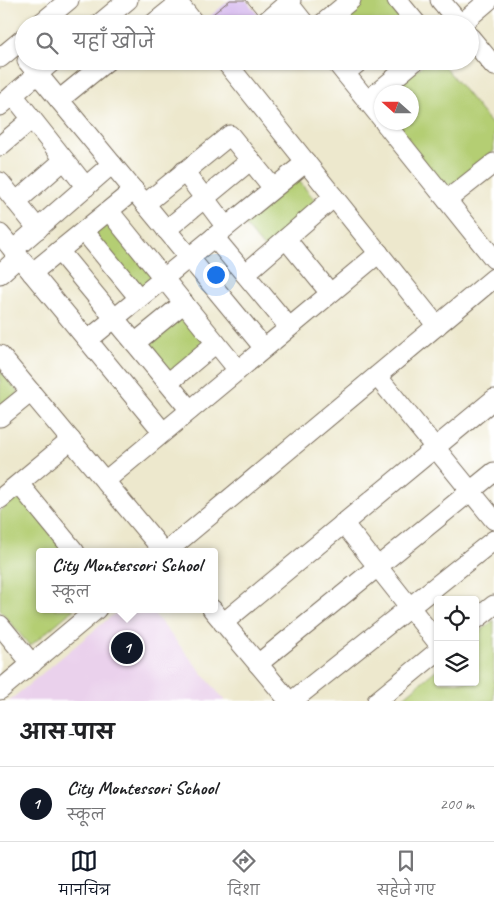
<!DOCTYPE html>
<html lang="hi">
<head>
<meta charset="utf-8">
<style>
	body { margin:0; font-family:Caveat,"Playpen Sans Deva",sans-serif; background:#f6f6f6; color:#202124 }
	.controls { position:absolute; right:15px; bottom:15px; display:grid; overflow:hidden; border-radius:5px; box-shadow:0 1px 4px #0004 }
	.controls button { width:45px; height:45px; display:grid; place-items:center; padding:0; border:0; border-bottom:1px solid #e0e0e0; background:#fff; color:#202124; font:25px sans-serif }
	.compass { position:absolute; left:374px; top:85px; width:45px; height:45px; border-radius:50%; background:#fff; box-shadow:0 1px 4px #0004; rotate:291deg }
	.you { position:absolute; left:215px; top:274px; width:18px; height:18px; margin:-12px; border:4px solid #fff; border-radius:50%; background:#1a73e8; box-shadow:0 0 0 8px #1a73e833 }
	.badge { display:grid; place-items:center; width:32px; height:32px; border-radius:50%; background:#111827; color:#fff; font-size:16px; font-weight:700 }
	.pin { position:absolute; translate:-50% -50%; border:2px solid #fff; box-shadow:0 1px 5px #0006 }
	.popup { position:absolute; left:36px; top:548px; width:182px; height:65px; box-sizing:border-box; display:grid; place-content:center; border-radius:5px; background:#fff; filter:drop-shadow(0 1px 4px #0005); font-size:16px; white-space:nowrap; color:#757577 }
	.popup b { font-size:19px; color:#202124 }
	.popup::after { content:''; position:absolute; left:50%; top:100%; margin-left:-10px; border:10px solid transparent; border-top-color:#fff }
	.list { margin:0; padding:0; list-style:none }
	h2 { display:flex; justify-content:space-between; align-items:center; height:65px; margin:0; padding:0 20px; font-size:21px }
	h2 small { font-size:16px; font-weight:400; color:#757577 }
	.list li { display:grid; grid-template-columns:32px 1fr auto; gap:15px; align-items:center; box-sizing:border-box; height:75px; padding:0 20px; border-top:1px solid #e0e0e0 }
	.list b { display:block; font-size:19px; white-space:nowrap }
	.list p { margin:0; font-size:16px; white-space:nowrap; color:#757577 }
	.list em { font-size:16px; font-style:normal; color:#757577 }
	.icon { flex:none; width:28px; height:28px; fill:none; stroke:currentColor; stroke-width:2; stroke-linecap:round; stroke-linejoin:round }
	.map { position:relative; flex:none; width:494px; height:701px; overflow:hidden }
	.search { position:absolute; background:#fff; box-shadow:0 1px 4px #0004; left:15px; right:15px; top:15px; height:55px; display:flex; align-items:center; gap:12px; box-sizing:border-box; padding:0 18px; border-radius:28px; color:#757577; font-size:19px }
	.sheet { height:140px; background:#fff }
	nav { display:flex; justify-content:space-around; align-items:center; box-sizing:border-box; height:70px; border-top:1px solid #e0e0e0; background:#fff; font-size:14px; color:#757577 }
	nav a { display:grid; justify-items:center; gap:2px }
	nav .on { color:#111827 }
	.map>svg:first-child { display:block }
	.built { fill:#ead1ec }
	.green { fill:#b4ce73; stroke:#787c48 }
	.building { fill:#d3b4ed }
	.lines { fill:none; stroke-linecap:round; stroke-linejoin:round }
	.minor-casing { stroke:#796c5b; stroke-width:21 }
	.minor { stroke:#fff; stroke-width:19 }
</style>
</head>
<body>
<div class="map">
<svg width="494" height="701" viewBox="0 0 494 701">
	<rect width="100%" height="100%" fill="#fff"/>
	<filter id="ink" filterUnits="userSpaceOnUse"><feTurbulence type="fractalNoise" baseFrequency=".02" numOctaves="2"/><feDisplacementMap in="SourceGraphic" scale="10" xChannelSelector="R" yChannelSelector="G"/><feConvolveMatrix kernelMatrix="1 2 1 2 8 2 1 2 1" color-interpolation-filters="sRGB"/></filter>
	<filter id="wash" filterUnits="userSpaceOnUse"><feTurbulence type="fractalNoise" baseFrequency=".0096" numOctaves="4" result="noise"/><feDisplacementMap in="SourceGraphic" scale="20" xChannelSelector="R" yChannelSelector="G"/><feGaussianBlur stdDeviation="1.12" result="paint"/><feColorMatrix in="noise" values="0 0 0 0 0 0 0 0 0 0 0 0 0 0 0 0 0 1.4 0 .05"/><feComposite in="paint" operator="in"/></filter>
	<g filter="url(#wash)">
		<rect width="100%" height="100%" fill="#ede8cd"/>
		<path class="built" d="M120 609H150L225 701H9Z"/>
		<g class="green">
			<path d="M356 0H389L404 18 397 24H328Z"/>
			<path d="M428 61H440L494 127V151L447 190 392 123 412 122V92H390Z"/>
			<path d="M294 175 319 205 265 249 240 219Z"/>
			<path d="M107 216 158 277 140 292 89 231Z"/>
			<path d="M183 308 212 343 169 378 140 344Z"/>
			<path d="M0 370 19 393 0 410Z"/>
			<path d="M20 495 66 552H39V609H74L30 646 0 610V511Z"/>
			<path d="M494 620V701H399L438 668V682H475V636Z"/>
		</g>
		<g id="blocks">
			<path class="building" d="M230 0H246L260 17 252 24H213L208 18Z"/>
		</g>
	</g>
	<g filter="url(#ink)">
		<use href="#blocks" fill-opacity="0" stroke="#796c5b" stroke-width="1"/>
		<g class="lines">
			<g class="minor-casing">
				<g id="minor">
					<path d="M176 0 195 24"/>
					<path d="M286 0 305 24"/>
					<path d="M397 0 417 24"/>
					<path d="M440 0 460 24"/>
					<path d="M40 24 69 0"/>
					<path d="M99 24 128 0"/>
					<path d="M153 24 179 3"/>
					<path d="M263 24 291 0"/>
					<path d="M322 24 351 0"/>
					<path d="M461 24 489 0"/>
					<path d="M470 37 494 66"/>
					<path d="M0 58 24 38"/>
					<path d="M27 61 264 348"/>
					<path d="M225 61 437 326"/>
					<path d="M335 61 382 119"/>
					<path d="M345 73 360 61"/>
					<path d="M13 95 86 187"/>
					<path d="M59 100 107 61"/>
					<path d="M367 101 415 61"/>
					<path d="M0 106 53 61"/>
					<path d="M384 122 494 259"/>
					<path d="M0 146 32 119"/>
					<path d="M184 171 226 227"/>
					<path d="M0 182 38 229"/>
					<path d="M447 200 494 163"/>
					<path d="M16 202 64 160"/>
					<path d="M145 204 230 135 273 188"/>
					<path d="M109 211 238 370"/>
					<path d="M166 230 251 160"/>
					<path d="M84 231 139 298"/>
					<path d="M0 234 163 432"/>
					<path d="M214 237 289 327"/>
					<path d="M286 239 330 293"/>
					<path d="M13 250 112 164"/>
					<path d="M59 251 190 410"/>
					<path d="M32 273 134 190"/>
					<path d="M0 274 19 257"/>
					<path d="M245 274 334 197"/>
					<path d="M88 340 306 162"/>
					<path d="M135 343 184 303"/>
					<path d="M0 355 164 552"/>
					<path d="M377 376 494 520"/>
					<path d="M168 383 216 343"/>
					<path d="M0 417 31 392"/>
					<path d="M105 481 379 253"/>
					<path d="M19 484 75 552"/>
					<path d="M0 499 71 440"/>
					<path d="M343 523 438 643"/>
					<path d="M166 552 494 278"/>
					<path d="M212 609 289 701"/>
					<path d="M475 620 494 605"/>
					<path d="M223 623 494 399"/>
					<path d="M0 625 32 664"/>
					<path d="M258 664 494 472"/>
					<path d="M0 690 97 609"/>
					<path d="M292 701 494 540"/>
					<path d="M377 701 438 651"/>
				</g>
			</g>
			<use href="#minor" class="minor"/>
		</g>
	</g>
</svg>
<div class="controls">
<button><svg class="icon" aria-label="locate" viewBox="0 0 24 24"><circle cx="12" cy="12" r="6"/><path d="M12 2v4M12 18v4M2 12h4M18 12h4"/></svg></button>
<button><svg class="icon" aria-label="layers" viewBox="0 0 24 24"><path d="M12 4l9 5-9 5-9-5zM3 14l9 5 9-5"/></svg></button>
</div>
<svg class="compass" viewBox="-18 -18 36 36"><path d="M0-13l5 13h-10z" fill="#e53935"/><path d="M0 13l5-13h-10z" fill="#757577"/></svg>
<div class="you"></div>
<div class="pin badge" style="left:127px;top:648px">1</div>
<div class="popup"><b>City Montessori School</b>स्कूल</div>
<div class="search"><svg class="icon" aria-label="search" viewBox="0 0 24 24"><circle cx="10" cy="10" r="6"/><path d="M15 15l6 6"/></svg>यहाँ खोजें</div>
</div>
<section class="sheet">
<h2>आस-पास<small></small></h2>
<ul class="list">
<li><span class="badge">1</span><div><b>City Montessori School</b><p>स्कूल</p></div><em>200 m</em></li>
</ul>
</section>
<nav>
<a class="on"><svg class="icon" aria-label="map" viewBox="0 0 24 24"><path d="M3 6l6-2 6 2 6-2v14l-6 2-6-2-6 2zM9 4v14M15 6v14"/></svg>मानचित्र</a>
<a><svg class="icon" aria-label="directions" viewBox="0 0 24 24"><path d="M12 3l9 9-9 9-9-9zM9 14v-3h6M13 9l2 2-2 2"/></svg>दिशा</a>
<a><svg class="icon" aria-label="saved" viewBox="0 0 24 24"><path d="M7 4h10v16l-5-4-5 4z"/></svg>सहेजे गए</a>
</nav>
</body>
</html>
